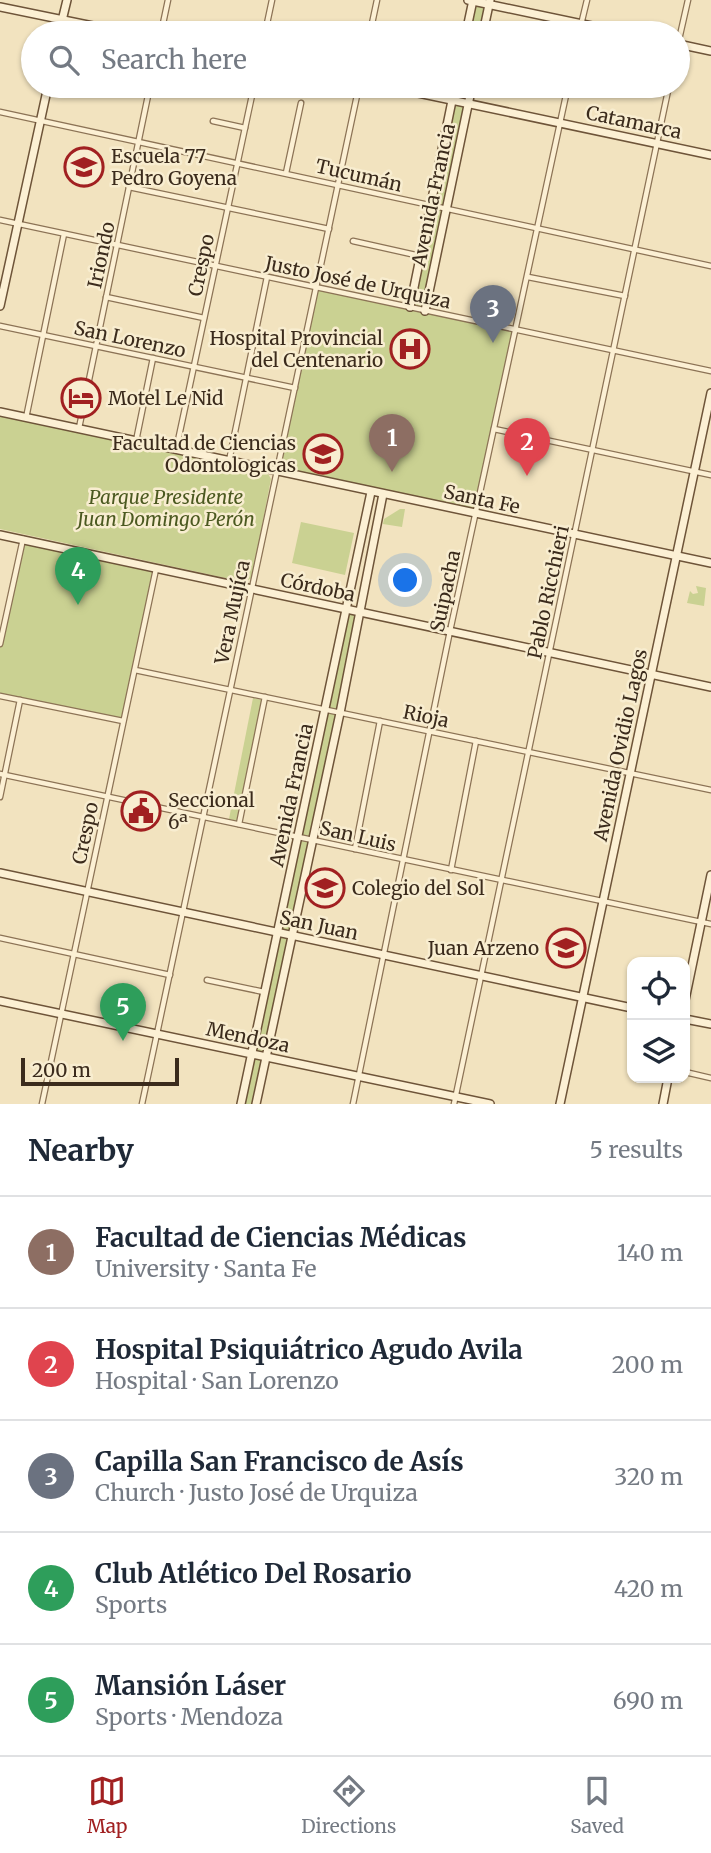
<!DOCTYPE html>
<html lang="en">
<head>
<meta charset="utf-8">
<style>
	body { margin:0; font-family:Merriweather,serif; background:#f6f6f7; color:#1f2937 }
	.controls { position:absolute; right:21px; bottom:21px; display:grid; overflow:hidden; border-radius:14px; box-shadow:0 2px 5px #0004 }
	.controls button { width:63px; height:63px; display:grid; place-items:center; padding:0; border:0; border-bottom:2px solid #e0e1e3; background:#fff; color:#1f2937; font:35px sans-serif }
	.scale { position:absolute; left:21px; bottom:18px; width:158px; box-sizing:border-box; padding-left:7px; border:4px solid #3b2b1c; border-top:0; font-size:19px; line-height:24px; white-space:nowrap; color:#3b2b1c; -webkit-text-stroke:5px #f8edd0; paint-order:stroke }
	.you { position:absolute; left:406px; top:581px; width:24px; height:24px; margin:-18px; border:5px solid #fff; border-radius:50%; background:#1a73e8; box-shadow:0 0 0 10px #1a73e833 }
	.badge { display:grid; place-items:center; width:46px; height:46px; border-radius:50%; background:#a12021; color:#fff; font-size:23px; font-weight:700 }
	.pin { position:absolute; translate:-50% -58px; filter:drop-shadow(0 2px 4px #0008) }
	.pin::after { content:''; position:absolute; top:37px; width:24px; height:21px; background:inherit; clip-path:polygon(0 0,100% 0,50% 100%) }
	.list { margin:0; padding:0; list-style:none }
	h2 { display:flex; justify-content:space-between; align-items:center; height:91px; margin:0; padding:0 28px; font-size:30px }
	h2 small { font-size:23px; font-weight:400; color:#747a83 }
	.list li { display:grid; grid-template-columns:46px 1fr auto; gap:21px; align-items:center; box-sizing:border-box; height:112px; padding:0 28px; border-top:2px solid #e0e1e3 }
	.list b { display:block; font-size:26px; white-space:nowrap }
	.list p { margin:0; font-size:23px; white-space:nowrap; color:#747a83 }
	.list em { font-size:23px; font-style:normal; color:#747a83 }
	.icon { flex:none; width:38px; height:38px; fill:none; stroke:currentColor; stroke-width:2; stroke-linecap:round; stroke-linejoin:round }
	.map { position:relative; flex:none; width:711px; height:1104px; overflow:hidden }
	.search { position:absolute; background:#fff; box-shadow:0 2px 5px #0004; left:21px; right:21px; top:21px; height:77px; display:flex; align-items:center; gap:18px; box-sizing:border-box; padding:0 24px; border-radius:38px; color:#747a83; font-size:26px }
	.sheet { height:651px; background:#fff }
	nav { display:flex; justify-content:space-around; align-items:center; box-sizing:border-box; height:98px; border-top:2px solid #e0e1e3; background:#fff; font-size:19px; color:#747a83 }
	nav a { display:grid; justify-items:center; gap:4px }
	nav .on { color:#a12021 }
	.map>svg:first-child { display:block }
	.green { fill:#cad192 }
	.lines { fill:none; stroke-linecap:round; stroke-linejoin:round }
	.street-casing { stroke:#8c7356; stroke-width:7 }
	.secondary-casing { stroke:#6e5439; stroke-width:10 }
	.street { stroke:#fcf0d4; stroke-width:4.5 }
	.secondary { stroke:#fcf0d4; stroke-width:7 }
	.labels { text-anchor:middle; stroke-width:5; stroke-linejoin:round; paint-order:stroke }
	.street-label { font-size:19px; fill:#3b2b1c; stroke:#f8edd0 }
	.poi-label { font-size:19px; fill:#3b2b1c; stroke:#f8edd0; text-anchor:start }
	.park-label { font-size:19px; font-style:italic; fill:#4b5920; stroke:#f8edd0 }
</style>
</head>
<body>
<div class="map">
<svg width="711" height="1104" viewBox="0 0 711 1104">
	<rect width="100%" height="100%" fill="#f2e3bf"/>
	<g class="green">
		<path d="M473 0H490L483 33H466Z"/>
		<path d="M455 86H472L425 310 516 330 476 515 277 471 316 288 410 307Z"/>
		<path d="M0 415 267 472 271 479 252 578 244 582 0 529Z"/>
		<path d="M400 509H405L402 527 383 524 384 519Z"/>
		<path d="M301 522 354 533 345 575 292 563Z"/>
		<path d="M23 539 156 568 123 721 0 696V644Z"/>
		<path d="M696 586 706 588 704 606 687 603 690 591 693 594 698 593Z"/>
		<path d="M346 609 359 612 256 1104H241Z"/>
		<path d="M253 698 262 700 238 821 229 819Z"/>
	</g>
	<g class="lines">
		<g class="street-casing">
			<g id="street">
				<path d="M161 33 168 0"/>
				<path d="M265 33 272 0"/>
				<path d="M370 33 377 0"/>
				<path d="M579 33 587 0"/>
				<path d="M678 44 688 0"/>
				<path d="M0 112 711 266"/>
				<path d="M213 121 245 128"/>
				<path d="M286 173 301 103"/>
				<path d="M129 187 329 229"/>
				<path d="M0 220 711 371"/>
				<path d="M353 241 420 256"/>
				<path d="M528 277 625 296"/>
				<path d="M106 297 204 318"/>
				<path d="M0 326 295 388"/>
				<path d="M26 418 64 234"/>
				<path d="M79 428 150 86"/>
				<path d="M494 429 711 475"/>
				<path d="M136 441 153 358"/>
				<path d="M176 450 254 86"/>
				<path d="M229 461 267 277"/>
				<path d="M0 644 23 539"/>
				<path d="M135 670 711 790"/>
				<path d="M0 696 123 721"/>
				<path d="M0 774 711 924"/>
				<path d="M0 797 20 700"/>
				<path d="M239 824 265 697"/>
				<path d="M355 849 380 721"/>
				<path d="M451 870 476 741"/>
				<path d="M0 938 170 975"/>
				<path d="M207 980 264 992"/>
				<path d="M685 1072 711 1078"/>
				<path d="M42 1104 156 569"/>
				<path d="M142 1104 359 86"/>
				<path d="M353 1104 450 631 568 86"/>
				<path d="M454 1104 669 86"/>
			</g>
		</g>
		<g class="secondary-casing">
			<g id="secondary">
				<path d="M468 0 625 33"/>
				<path d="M0 7 127 33"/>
				<path d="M59 33 67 0"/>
				<path d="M466 33 473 0"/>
				<path d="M483 33 490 0"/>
				<path d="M678 44 711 51"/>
				<path d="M385 86 711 155"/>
				<path d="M0 306 48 86"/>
				<path d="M410 307 455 86"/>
				<path d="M425 311 472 86"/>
				<path d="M0 412 711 563"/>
				<path d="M0 535 711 687"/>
				<path d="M0 873 632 1008"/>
				<path d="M685 1000 711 875"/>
				<path d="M0 1001 490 1104"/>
				<path d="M685 1019 711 1024"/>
				<path d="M241 1104 371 492"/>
				<path d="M256 1104 340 713 383 494"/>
				<path d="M560 1104 711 393"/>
				<path d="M663 1104 668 1078"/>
			</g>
		</g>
		<use href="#street" class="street"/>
		<use href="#secondary" class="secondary"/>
	</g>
	<defs>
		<g id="school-ring" transform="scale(2.0125)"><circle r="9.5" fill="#f8edd0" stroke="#a12021" stroke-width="1.5"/><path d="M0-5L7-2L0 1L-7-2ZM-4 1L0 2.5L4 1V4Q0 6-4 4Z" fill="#a12021"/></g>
		<g id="hospital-ring" transform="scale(2.0125)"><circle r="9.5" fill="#f8edd0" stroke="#a12021" stroke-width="1.5"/><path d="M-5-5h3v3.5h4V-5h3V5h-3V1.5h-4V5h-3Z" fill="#a12021"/></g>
		<g id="hotel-ring" transform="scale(2.0125)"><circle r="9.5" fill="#f8edd0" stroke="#a12021" stroke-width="1.5"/><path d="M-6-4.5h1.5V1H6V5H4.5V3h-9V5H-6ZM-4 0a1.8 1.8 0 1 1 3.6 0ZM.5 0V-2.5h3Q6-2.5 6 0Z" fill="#a12021"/></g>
		<g id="university-ring" transform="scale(2.0125)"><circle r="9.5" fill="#f8edd0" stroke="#a12021" stroke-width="1.5"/><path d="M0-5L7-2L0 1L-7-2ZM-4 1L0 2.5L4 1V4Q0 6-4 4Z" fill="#a12021"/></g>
		<g id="civic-ring" transform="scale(2.0125)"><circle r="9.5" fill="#f8edd0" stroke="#a12021" stroke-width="1.5"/><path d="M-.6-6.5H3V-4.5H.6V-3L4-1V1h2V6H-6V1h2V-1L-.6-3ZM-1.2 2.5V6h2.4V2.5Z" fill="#a12021"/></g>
	</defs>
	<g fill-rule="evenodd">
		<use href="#school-ring" x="84" y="167"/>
		<use href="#hospital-ring" x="410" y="349"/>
		<use href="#hotel-ring" x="81" y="398"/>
		<use href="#university-ring" x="323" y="454"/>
		<use href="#civic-ring" x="141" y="811"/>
		<use href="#school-ring" x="325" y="888"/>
		<use href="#school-ring" x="566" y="948"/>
	</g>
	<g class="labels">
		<g class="street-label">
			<text transform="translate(634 122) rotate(12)" y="7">Catamarca</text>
			<text transform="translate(359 175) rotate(13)" y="7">Tucumán</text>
			<text transform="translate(433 195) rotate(-78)" y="7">Avenida Francia</text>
			<text transform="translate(101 255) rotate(-78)" y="7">Iriondo</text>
			<text transform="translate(201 265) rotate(-78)" y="7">Crespo</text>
			<text transform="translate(358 282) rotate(12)" y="7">Justo José de Urquiza</text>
			<text transform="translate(130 339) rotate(12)" y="7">San Lorenzo</text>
			<text transform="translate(482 499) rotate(12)" y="7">Santa Fe</text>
			<text transform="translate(318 587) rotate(12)" y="7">Córdoba</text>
			<text transform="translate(445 591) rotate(-78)" y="7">Suipacha</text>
			<text transform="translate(548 592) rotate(-78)" y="7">Pablo Ricchieri</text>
			<text transform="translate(232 612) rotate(-78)" y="7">Vera Mujíca</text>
			<text transform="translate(426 716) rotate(12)" y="7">Rioja</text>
			<text transform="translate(620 745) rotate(-78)" y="7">Avenida Ovidio Lagos</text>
			<text transform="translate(291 795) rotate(-78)" y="7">Avenida Francia</text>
			<text transform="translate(85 833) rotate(-78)" y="7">Crespo</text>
			<text transform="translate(358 836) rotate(13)" y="7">San Luis</text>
			<text transform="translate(319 925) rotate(12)" y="7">San Juan</text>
			<text transform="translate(248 1037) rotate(12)" y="7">Mendoza</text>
		</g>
		<g class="poi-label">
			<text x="111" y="163">Escuela 77<tspan x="111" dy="22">Pedro Goyena</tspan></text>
			<text x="383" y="345" text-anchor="end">Hospital Provincial<tspan x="383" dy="22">del Centenario</tspan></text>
			<text x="108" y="405">Motel Le Nid</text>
			<text x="296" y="450" text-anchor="end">Facultad de Ciencias<tspan x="296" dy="22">Odontologicas</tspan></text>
			<text x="168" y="807">Seccional<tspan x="168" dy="22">6ª</tspan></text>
			<text x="352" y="895">Colegio del Sol</text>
			<text x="539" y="955" text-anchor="end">Juan Arzeno</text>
		</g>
		<g class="park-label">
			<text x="166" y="504">Parque Presidente<tspan x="166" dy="22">Juan Domingo Perón</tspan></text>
		</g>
	</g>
</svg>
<div class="controls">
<button><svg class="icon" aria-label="locate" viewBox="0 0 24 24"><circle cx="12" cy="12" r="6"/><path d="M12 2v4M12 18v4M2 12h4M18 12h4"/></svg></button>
<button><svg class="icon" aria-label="layers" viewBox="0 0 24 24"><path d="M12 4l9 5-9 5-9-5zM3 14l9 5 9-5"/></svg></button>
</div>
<div class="scale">200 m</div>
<div class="you"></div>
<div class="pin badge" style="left:392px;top:472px;background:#8d6e63">1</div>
<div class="pin badge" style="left:527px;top:476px;background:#e0444e">2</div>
<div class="pin badge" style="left:493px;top:343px;background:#6b7280">3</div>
<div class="pin badge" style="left:78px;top:605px;background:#2e9e5b">4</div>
<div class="pin badge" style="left:123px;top:1041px;background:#2e9e5b">5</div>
<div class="search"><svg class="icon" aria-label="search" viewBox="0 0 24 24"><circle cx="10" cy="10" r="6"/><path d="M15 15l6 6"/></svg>Search here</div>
</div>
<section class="sheet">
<h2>Nearby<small>5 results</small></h2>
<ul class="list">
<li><span class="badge" style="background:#8d6e63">1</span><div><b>Facultad de Ciencias Médicas</b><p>University · Santa Fe</p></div><em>140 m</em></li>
<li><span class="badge" style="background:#e0444e">2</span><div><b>Hospital Psiquiátrico Agudo Avila</b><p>Hospital · San Lorenzo</p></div><em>200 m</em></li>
<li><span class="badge" style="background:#6b7280">3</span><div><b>Capilla San Francisco de Asís</b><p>Church · Justo José de Urquiza</p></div><em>320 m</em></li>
<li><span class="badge" style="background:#2e9e5b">4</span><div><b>Club Atlético Del Rosario</b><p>Sports</p></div><em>420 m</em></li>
<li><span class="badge" style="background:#2e9e5b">5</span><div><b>Mansión Láser</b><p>Sports · Mendoza</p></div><em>690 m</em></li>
</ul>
</section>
<nav>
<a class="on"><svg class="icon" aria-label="map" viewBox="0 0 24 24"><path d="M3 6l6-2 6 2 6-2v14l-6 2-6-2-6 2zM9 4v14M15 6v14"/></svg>Map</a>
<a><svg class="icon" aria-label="directions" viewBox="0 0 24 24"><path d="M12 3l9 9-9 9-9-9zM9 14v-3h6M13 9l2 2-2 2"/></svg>Directions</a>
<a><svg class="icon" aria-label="saved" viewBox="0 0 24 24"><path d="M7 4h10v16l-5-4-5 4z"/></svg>Saved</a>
</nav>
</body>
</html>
